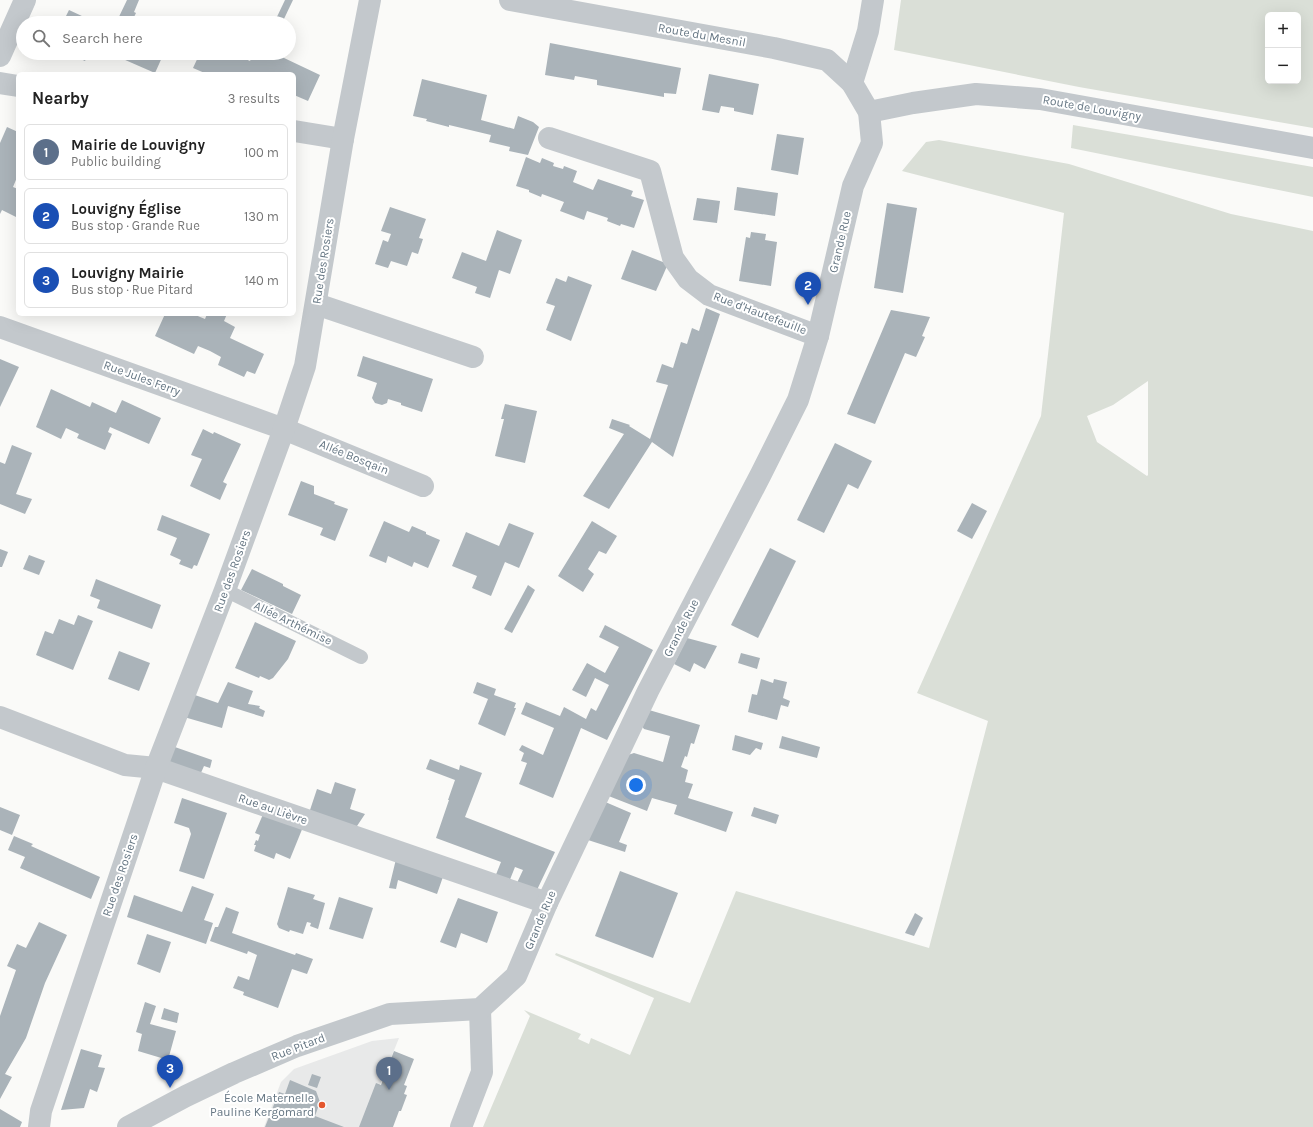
<!DOCTYPE html>
<html lang="en">
<head>
<meta charset="utf-8">
<style>
	body { margin:0; font-family:Karla,sans-serif; background:#f6f6f6; color:#222 }
	.controls { position:absolute; right:12px; top:12px; display:grid; overflow:hidden; border-radius:6px; box-shadow:0 4px 16px #0002 }
	.controls button { width:36px; height:36px; display:grid; place-items:center; padding:0; border:0; border-bottom:1px solid #e0e0e0; background:#fff; color:#222; font:20px sans-serif }
	.you { position:absolute; left:636px; top:785px; width:14px; height:14px; margin:-10px; border:3px solid #fff; border-radius:50%; background:#1a73e8; box-shadow:0 0 0 6px #1a73e833 }
	.badge { display:grid; place-items:center; width:26px; height:26px; border-radius:50%; background:#e4572e; color:#fff; font-size:13px; font-weight:700 }
	.pin { position:absolute; translate:-50% -33px; filter:drop-shadow(0 1px 2px #0008) }
	.pin::after { content:''; position:absolute; top:21px; width:14px; height:12px; background:inherit; clip-path:polygon(0 0,100% 0,50% 100%) }
	.list { margin:0; padding:0; list-style:none }
	h2 { display:flex; justify-content:space-between; align-items:center; height:52px; margin:0; padding:0 16px; font-size:17px }
	h2 small { font-size:13px; font-weight:400; color:#767676 }
	.list li { display:grid; grid-template-columns:26px 1fr auto; gap:12px; align-items:center; box-sizing:border-box; height:56px; margin:0 8px 8px; padding:0 8px; border:1px solid #e0e0e0; border-radius:6px }
	.list b { display:block; font-size:15px; white-space:nowrap }
	.list p { margin:0; font-size:13px; white-space:nowrap; color:#767676 }
	.list em { font-size:13px; font-style:normal; color:#767676 }
	.icon { flex:none; width:22px; height:22px; fill:none; stroke:currentColor; stroke-width:2; stroke-linecap:round; stroke-linejoin:round }
	.map { position:relative; flex:none; width:1313px; height:1127px; overflow:hidden }
	.search { position:absolute; background:#fff; box-shadow:0 4px 16px #0002; left:16px; top:16px; width:280px; height:44px; display:flex; align-items:center; gap:10px; box-sizing:border-box; padding:0 14px; border-radius:22px; color:#767676; font-size:15px }
	.panel { position:absolute; background:#fff; box-shadow:0 4px 16px #0002; left:16px; top:72px; width:280px; height:244px; border-radius:6px }
	.map>svg:first-child { display:block }
	.built { fill:#e8e9e9 }
	.green { fill:#dadfd7; fill-rule:evenodd }
	.building { fill:#aab3b9 }
	.lines { fill:none; stroke-linecap:round; stroke-linejoin:round }
	.service { stroke:#c3c8cc; stroke-width:14 }
	.minor { stroke:#c3c8cc; stroke-width:22 }
	.tertiary { stroke:#c3c8cc; stroke-width:22 }
	.poi-dot { fill:#e4572e; stroke:#fff; stroke-width:1.5 }
	.labels { text-anchor:middle; stroke-width:4; stroke-linejoin:round; paint-order:stroke }
	.street-label { font-size:12px; fill:#657683; stroke:#fff }
	.poi-label { font-size:12px; fill:#657683; stroke:#fff; text-anchor:end }
</style>
</head>
<body>
<div class="map">
<svg width="1313" height="1127" viewBox="0 0 1313 1127">
	<rect width="100%" height="100%" fill="#fafaf8"/>
	<path class="built" d="M399 1038 363 1127H264L281 1082 294 1069 372 1041Z"/>
	<g class="green">
		<path d="M901 0H1313V128L1079 87 894 50ZM1268 15H1298V81H1268Z"/>
		<path d="M1073 125 1313 167V197L1071 148Z"/>
		<path d="M939 140 1069 164 1231 214 1313 231V1127H483L530 1016 524 1010 581 1034 578 1039 589 1044 591 1038 630 1055 654 998 555 955 556 953 690 1003 736 891 929 948 988 721 917 693 1041 416 1064 213 902 171 926 142ZM1148 381V475L1147 476 1097 442 1087 416 1113 405Z"/>
	</g>
	<g class="building">
		<path d="M127 0H139L134 12 136 13 133 19 142 23H116Z"/>
		<path d="M285 0H293L282 23H274Z"/>
		<path d="M69 10 97 23H55L58 17 64 20Z"/>
		<path d="M101 16 115 23H98Z"/>
		<path d="M550 43 681 68 676 94 664 93V97L597 85V80L575 76 574 80 545 75Z"/>
		<path d="M67 53H89L85 61Z"/>
		<path d="M99 53H164L155 73 116 56 115 60Z"/>
		<path d="M200 53H231L250 61 254 53H284L282 57 320 75 308 101 294 95V74H207L193 68Z"/>
		<path d="M709 74 759 84 753 115 734 111V108L721 106 719 113 702 110Z"/>
		<path d="M422 79 487 95 481 120 514 129 518 116 533 122 539 127 528 155 509 151 510 147 489 142 491 135 449 125V127L426 121 427 119 413 116Z"/>
		<path d="M7 127 18 132V175L13 187 18 189V212L16 217 2 210 0 214V143Z"/>
		<path d="M777 134 804 138 798 175 771 170Z"/>
		<path d="M526 157 540 163 542 158 554 163 553 166 563 169 564 166 577 171 573 182 593 190 598 179 633 191 631 196 644 200 634 228 621 224 620 226 607 221 608 218 587 211 584 220 560 211 564 202 542 194 541 197 529 192V190L516 186Z"/>
		<path d="M737 187 778 193 775 216 734 210Z"/>
		<path d="M697 198 720 201 717 223 693 220Z"/>
		<path d="M887 203 917 208 903 293 874 288Z"/>
		<path d="M390 207 426 219 419 238 423 239 418 254 412 252 407 266 391 261 388 268 375 264 383 240 388 242 391 234 381 231Z"/>
		<path d="M497 230 522 240 510 274 499 270 490 298 475 293 477 287 452 278 462 252 486 261Z"/>
		<path d="M751 232 766 234 765 240 777 242 771 286 739 281 746 237 750 238Z"/>
		<path d="M632 250 668 264 656 291 621 279Z"/>
		<path d="M568 276 592 285 571 341 546 330 555 306 546 303 556 278 566 282Z"/>
		<path d="M706 308 720 314 673 457 652 442 609 509 583 496 624 434 609 428 612 419 630 425 629 426 650 439 668 385 656 382 662 364 673 368 681 342 687 344 692 328 699 331Z"/>
		<path d="M891 310 930 317 922 336 925 337 916 357 905 353 875 424 847 414Z"/>
		<path d="M165 314H193L205 319 207 314H227L224 321 235 327 230 338 264 354 255 374 247 371 244 377 218 365 221 357 210 351 198 346 194 354 155 336Z"/>
		<path d="M363 356 433 379 422 412 401 405V403L388 399 387 403 382 405 375 403 372 398 377 383 357 376Z"/>
		<path d="M0 359 19 367 0 407Z"/>
		<path d="M51 389 90 407 92 402 116 413 122 400 161 418 149 444 110 427 108 432 112 434 105 450 77 438 79 434 66 428 61 439 36 427Z"/>
		<path d="M505 404 537 411 525 463 495 456 504 419H501Z"/>
		<path d="M203 429 213 434 214 432 241 444 223 482 227 484 220 500 190 486 202 459 191 455Z"/>
		<path d="M835 443 872 461 858 489 848 484 824 533 797 520Z"/>
		<path d="M12 445 32 453 16 494 32 499 25 514 0 504V462L5 464Z"/>
		<path d="M301 481 314 486V494L335 502 334 504 348 509 335 541 320 535 323 528 288 515Z"/>
		<path d="M972 503 987 511 972 539 957 531Z"/>
		<path d="M162 515 210 534 197 566 194 565 192 569 179 564 181 560 170 555 177 538 157 530Z"/>
		<path d="M384 521 409 532 412 526 426 532V534L440 540 428 568 414 562 412 567 388 556 386 563 369 556Z"/>
		<path d="M592 521 617 536 606 554 599 551 588 569 594 574 583 592 558 576Z"/>
		<path d="M509 523 534 533 519 568 505 562 491 596 472 588 477 576 452 566 466 532 499 546Z"/>
		<path d="M770 548 796 561 758 638 731 625Z"/>
		<path d="M0 549 8 552 2 567H0Z"/>
		<path d="M29 555 45 561 39 575 23 569Z"/>
		<path d="M252 569 283 584V586L301 595 292 614 241 590Z"/>
		<path d="M96 579 161 605 152 629 97 608 100 600 90 596Z"/>
		<path d="M528 585 535 590 512 633 504 629Z"/>
		<path d="M78 615 93 621 73 670 36 655 45 631 53 634 59 619 74 625Z"/>
		<path d="M255 622 296 641 288 659 273 678 269 680 260 676 259 678 235 668Z"/>
		<path d="M605 625 653 650 607 740 581 728 553 798 519 784 527 763 521 761 524 753 519 750 522 745 543 755 554 728 521 714 526 702 560 716 564 707 586 719 591 708 596 711 609 685 595 678 586 697 572 690 587 663 605 673 619 647 599 637Z"/>
		<path d="M687 638 717 646 705 669 694 663 690 672 674 664Z"/>
		<path d="M119 651 150 663 139 691 108 679Z"/>
		<path d="M741 653 760 658 757 669 738 663Z"/>
		<path d="M761 679 773 683 774 679 787 682 783 698 790 701 788 707 781 705 777 720 748 712 752 694 757 695Z"/>
		<path d="M228 682 253 691 248 704 260 706 259 708 265 711 263 717 228 706 222 728 184 717 192 694 218 703Z"/>
		<path d="M477 682 496 689 494 695 516 703 514 708H516L505 736 478 724 488 699 473 693Z"/>
		<path d="M649 710 700 725 694 744 691 743 687 757 685 756 681 767 688 770 685 782 693 784 688 798 733 812 726 832 674 814 677 805 652 798 647 811 606 795 625 756 634 753 663 762 670 736 644 729 641 725Z"/>
		<path d="M735 735 763 743 761 750 756 748 750 755 732 750Z"/>
		<path d="M782 736 820 747 817 758 779 748Z"/>
		<path d="M172 746 212 760 210 768 204 766 200 775 171 764 167 759Z"/>
		<path d="M430 759 459 770 460 765 482 773 465 817 555 852 536 892 516 885 523 870 515 867 509 882 495 877 501 862 436 838 449 800H448L455 780 426 769Z"/>
		<path d="M335 782 356 789 350 809 365 814 355 829 309 813 317 789 331 794Z"/>
		<path d="M182 798 227 813 204 879 179 871 191 834 189 828 174 823Z"/>
		<path d="M603 801 631 813 619 842 627 845 625 852 588 840Z"/>
		<path d="M0 807 20 815 12 835 0 830Z"/>
		<path d="M754 807 779 815 776 824 751 816Z"/>
		<path d="M264 812 303 827 290 859 276 853 274 859 254 851 256 845H254L256 840 258 841 260 835 255 833Z"/>
		<path d="M14 836 33 844 31 846 100 877 91 899 20 868 25 857 8 850Z"/>
		<path d="M397 855 445 871 437 894 398 880 396 889 389 888Z"/>
		<path d="M620 871 678 893 653 958 595 936Z"/>
		<path d="M192 886 214 894 204 920 213 923 206 944 127 917 134 895 182 912Z"/>
		<path d="M288 887 315 895 313 899 325 903 318 929 310 926 311 923 307 922 303 934 290 930 289 932 279 928 277 924Z"/>
		<path d="M339 897 373 908 363 939 329 929Z"/>
		<path d="M458 898 498 912 487 943 461 933 456 948 440 942Z"/>
		<path d="M226 907 239 912 232 933 295 955 296 953 313 959 307 974 292 969 278 1008 243 995 244 992 233 988 238 976 249 980 257 955 248 951 247 954 210 941 215 927H218Z"/>
		<path d="M915 913 923 918 914 936 905 933Z"/>
		<path d="M39 922 67 935 45 983 26 1038 5 1074 12 1077 0 1099V1016L16 970 7 966 17 944 26 948Z"/>
		<path d="M147 934 171 942 160 973 137 964Z"/>
		<path d="M145 1002 156 1006 150 1024 176 1031 168 1060 138 1051 142 1034 136 1032Z"/>
		<path d="M164 1008 179 1013 177 1023 161 1019Z"/>
		<path d="M81 1049 102 1055 98 1067 105 1068 97 1092 90 1089 84 1108 61 1110Z"/>
		<path d="M394 1051 414 1059 404 1085 407 1086 404 1094 407 1095 401 1111H399L393 1127H359L376 1083 381 1085Z"/>
		<path d="M312 1074 321 1077 317 1088 308 1085Z"/>
		<path d="M290 1080 316 1091 320 1102 315 1116 344 1127H265L279 1092 285 1094Z"/>
		<path d="M0 1109 22 1122 20 1127H0Z"/>
	</g>
	<g class="lines">
		<path class="service" d="M225 590 361 657"/>
		<g class="minor">
			<path d="M0 56 25 0"/>
			<path d="M0 83 18 86"/>
			<path d="M852 83 868 31 873 0"/>
			<path d="M294 131 343 139"/>
			<path d="M549 138 650 171 673 258 688 279 709 295 818 336"/>
			<path d="M316 304 473 357"/>
			<path d="M0 327 284 429 423 486"/>
			<path d="M0 717 125 765 156 768 547 903"/>
			<path d="M39 1127 41 1111 156 768 225 590 284 429 305 366 343 139 370 0"/>
			<path d="M461 1127 482 1072 480 1009"/>
		</g>
		<g class="tertiary">
			<path d="M869 112 913 103 976 94 1040 99 1313 148"/>
			<path d="M128 1127 186 1096 234 1073 297 1046 390 1014 480 1009 516 976 547 903 648 691 761 474 798 400 818 336 853 186 872 143 869 112 852 83 827 60 774 48 510 0"/>
		</g>
	</g>
	<circle class="poi-dot" cx="322" cy="1105" r="4"/>
	<g class="labels">
		<g class="street-label">
			<text transform="translate(702 35) rotate(10)" y="4">Route du Mesnil</text>
			<text transform="translate(1092 108) rotate(10)" y="4">Route de Louvigny</text>
			<text transform="translate(840 242) rotate(-77)" y="4">Grande Rue</text>
			<text transform="translate(323 261) rotate(-81)" y="4">Rue des Rosiers</text>
			<text transform="translate(760 313) rotate(21)" y="4">Rue d'Hautefeuille</text>
			<text transform="translate(142 378) rotate(20)" y="4">Rue Jules Ferry</text>
			<text transform="translate(354 457) rotate(22)" y="4">Allée Bosqain</text>
			<text transform="translate(232 571) rotate(-70)" y="4">Rue des Rosiers</text>
			<text transform="translate(293 623) rotate(26)" y="4">Allée Arthémise</text>
			<text transform="translate(681 628) rotate(-63)" y="4">Grande Rue</text>
			<text transform="translate(273 809) rotate(19)" y="4">Rue au Lièvre</text>
			<text transform="translate(120 875) rotate(-71)" y="4">Rue des Rosiers</text>
			<text transform="translate(540 920) rotate(-67)" y="4">Grande Rue</text>
			<text transform="translate(298 1047) rotate(-21)" y="4">Rue Pitard</text>
		</g>
		<g class="poi-label">
			<text x="314" y="1102">École Maternelle<tspan x="314" dy="14">Pauline Kergomard</tspan></text>
		</g>
	</g>
</svg>
<div class="controls">
<button>+</button>
<button>−</button>
</div>
<div class="you"></div>
<div class="pin badge" style="left:389px;top:1090px;background:#5c6f8a">1</div>
<div class="pin badge" style="left:808px;top:305px;background:#1a4fb4">2</div>
<div class="pin badge" style="left:170px;top:1088px;background:#1a4fb4">3</div>
<div class="search"><svg class="icon" aria-label="search" viewBox="0 0 24 24"><circle cx="10" cy="10" r="6"/><path d="M15 15l6 6"/></svg>Search here</div>
<section class="panel">
<h2>Nearby<small>3 results</small></h2>
<ul class="list">
<li><span class="badge" style="background:#5c6f8a">1</span><div><b>Mairie de Louvigny</b><p>Public building</p></div><em>100 m</em></li>
<li><span class="badge" style="background:#1a4fb4">2</span><div><b>Louvigny Église</b><p>Bus stop · Grande Rue</p></div><em>130 m</em></li>
<li><span class="badge" style="background:#1a4fb4">3</span><div><b>Louvigny Mairie</b><p>Bus stop · Rue Pitard</p></div><em>140 m</em></li>
</ul>
</section>
</div>
</body>
</html>
